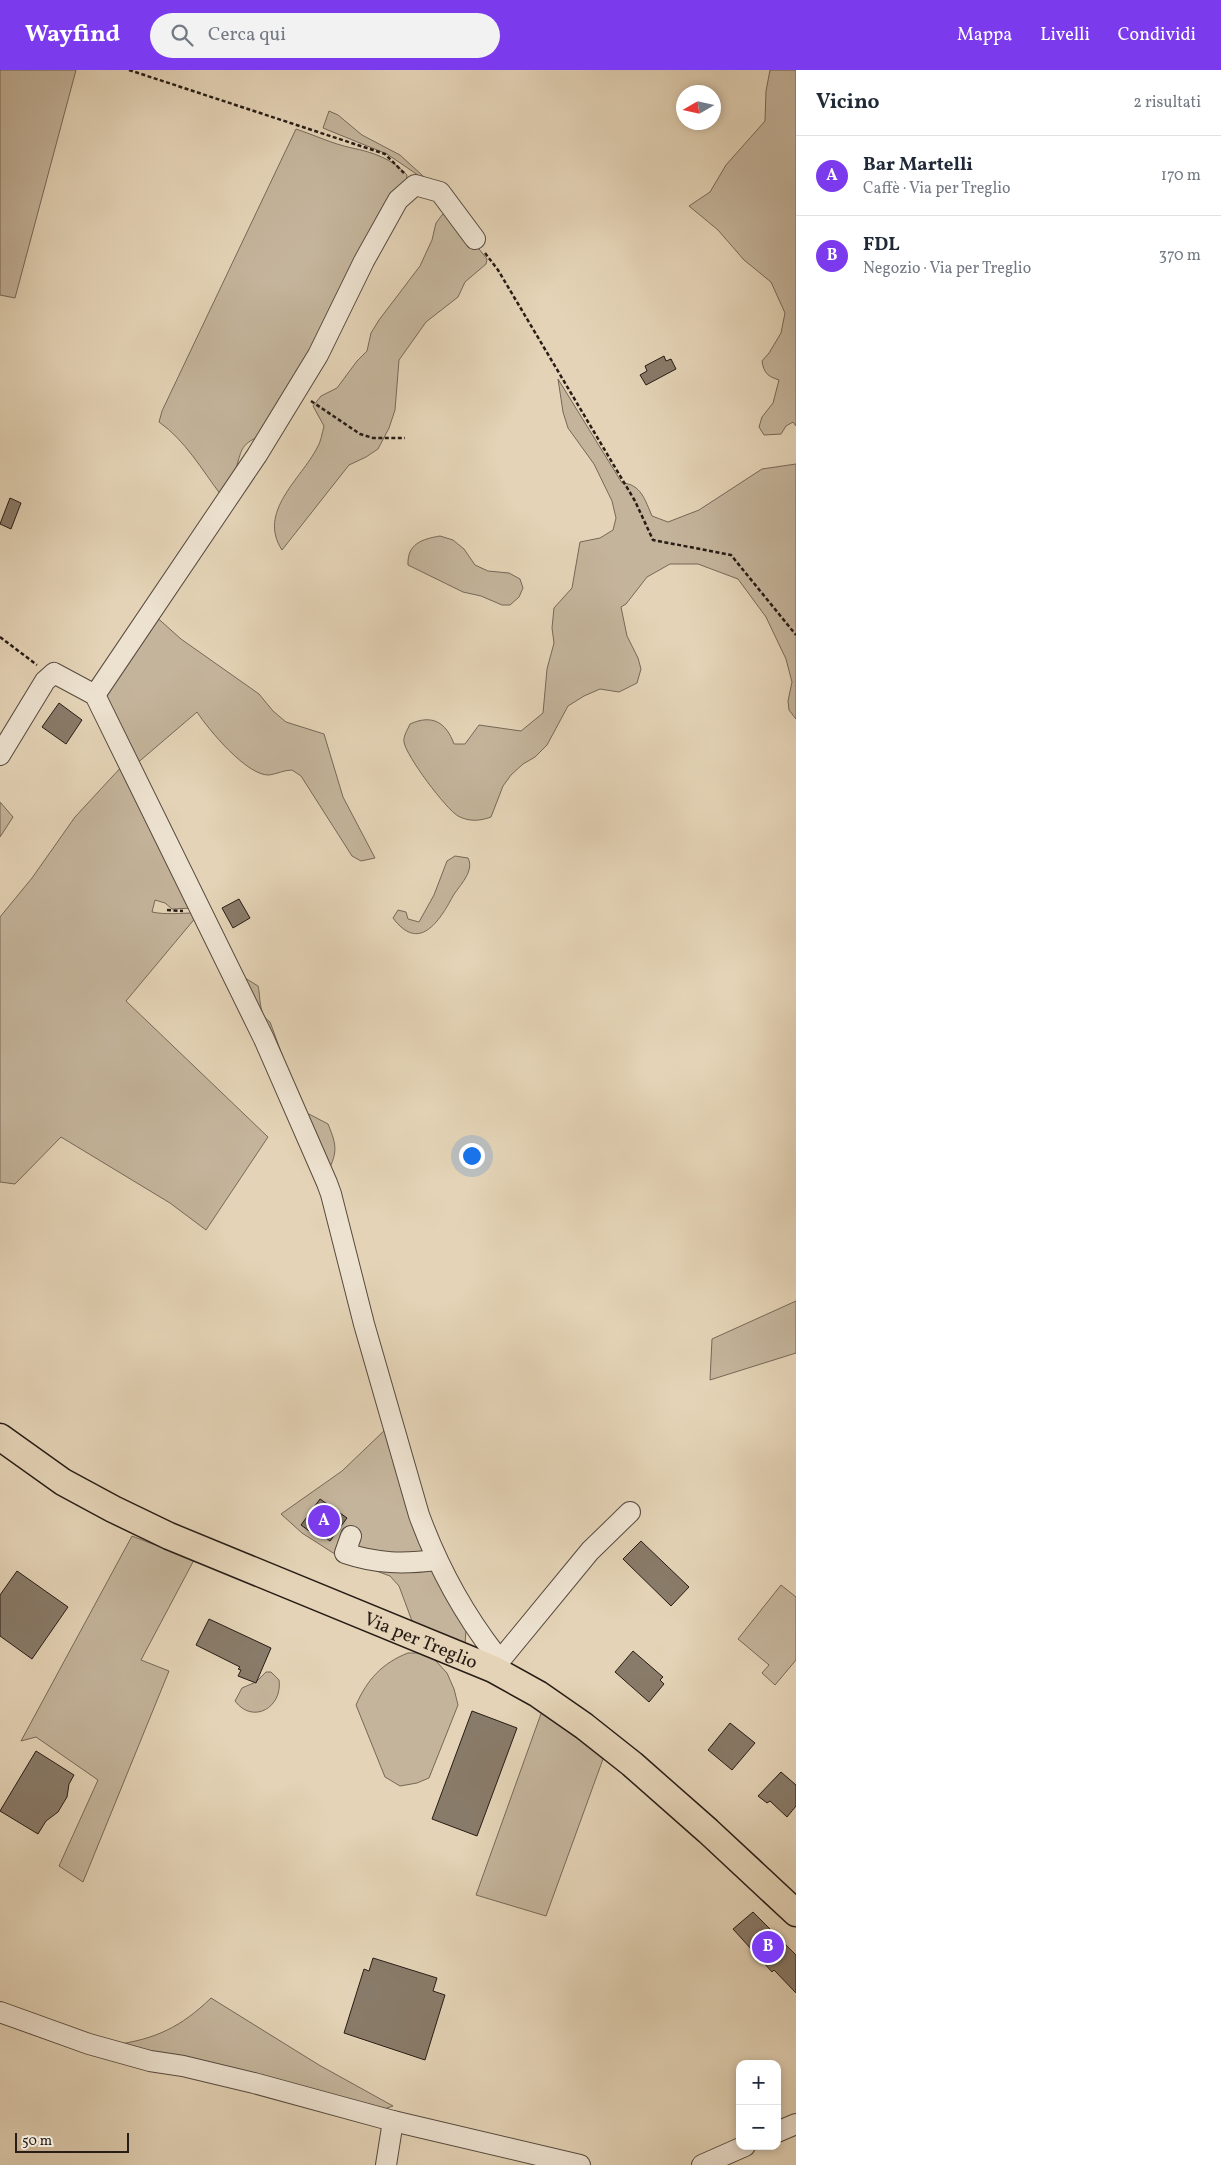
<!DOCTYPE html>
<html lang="it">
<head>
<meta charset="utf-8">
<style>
	body { margin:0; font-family:Vollkorn,serif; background:#f2f2f3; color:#1f2937 }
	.controls { position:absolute; right:15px; bottom:15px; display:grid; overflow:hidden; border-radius:10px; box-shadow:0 2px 8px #0003 }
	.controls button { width:45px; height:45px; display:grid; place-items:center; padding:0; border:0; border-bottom:1px solid #e0e1e3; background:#fff; color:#1f2937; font:25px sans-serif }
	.compass { position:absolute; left:676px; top:15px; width:45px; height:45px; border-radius:50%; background:#fff; box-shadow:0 2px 8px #0003; rotate:261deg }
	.scale { position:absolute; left:15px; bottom:12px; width:114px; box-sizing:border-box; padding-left:5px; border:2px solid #271c16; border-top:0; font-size:14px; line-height:18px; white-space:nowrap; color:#271c16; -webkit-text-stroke:4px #ede2d0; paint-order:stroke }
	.you { position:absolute; left:471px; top:1085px; width:18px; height:18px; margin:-12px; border:4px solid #fff; border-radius:50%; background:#1a73e8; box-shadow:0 0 0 8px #1a73e833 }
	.badge { display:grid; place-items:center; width:32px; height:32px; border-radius:50%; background:#7c3aed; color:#fff; font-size:16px; font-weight:700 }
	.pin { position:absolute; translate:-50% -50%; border:2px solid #fff; box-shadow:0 1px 5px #0006 }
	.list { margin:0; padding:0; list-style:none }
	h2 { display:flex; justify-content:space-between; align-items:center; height:65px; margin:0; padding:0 20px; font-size:21px }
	h2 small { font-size:16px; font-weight:400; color:#747a83 }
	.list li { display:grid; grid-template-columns:32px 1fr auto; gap:15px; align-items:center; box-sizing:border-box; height:80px; padding:0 20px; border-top:1px solid #e0e1e3 }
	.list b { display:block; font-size:19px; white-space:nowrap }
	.list p { margin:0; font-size:16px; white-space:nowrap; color:#747a83 }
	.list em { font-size:16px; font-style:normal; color:#747a83 }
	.icon { flex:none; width:28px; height:28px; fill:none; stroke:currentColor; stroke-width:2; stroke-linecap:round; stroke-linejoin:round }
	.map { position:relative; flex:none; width:796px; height:2095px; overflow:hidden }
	header { display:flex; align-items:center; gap:30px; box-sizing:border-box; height:70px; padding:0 25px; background:#7c3aed; color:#fff }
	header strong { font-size:24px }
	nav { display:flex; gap:28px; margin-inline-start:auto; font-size:18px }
	.search { width:350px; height:45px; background:#f2f2f3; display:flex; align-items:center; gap:12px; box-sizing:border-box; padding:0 18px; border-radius:28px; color:#747a83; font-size:19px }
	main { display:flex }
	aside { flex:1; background:#fff }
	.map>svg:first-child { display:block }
	.green { fill:#c4b49b; stroke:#766858 }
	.building { fill:#897b69; stroke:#271c16 }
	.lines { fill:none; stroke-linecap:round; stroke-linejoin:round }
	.minor-casing { stroke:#564a3e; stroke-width:22 }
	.major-casing { stroke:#271c16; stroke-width:29 }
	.path { stroke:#271c16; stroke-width:2.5; stroke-dasharray:4 2.5; stroke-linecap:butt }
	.minor { stroke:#ede2d0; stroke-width:20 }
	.major { stroke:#e4d3b6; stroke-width:26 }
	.labels { text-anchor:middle; stroke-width:4.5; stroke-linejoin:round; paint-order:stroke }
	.street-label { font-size:19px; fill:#271c16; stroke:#ede2d0 }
</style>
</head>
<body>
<header>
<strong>Wayfind</strong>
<div class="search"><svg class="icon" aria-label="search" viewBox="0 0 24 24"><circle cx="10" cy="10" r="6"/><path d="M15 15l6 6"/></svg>Cerca qui</div>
<nav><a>Mappa</a><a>Livelli</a><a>Condividi</a></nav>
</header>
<main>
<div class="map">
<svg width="796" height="2095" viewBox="0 0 796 2095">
	<rect width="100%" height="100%" fill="#e4d3b6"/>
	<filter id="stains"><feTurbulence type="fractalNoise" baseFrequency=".004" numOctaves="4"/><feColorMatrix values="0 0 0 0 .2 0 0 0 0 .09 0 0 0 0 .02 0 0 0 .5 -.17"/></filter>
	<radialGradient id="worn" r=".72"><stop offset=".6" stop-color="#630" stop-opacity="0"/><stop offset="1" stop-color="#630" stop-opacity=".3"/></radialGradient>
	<g class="green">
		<path d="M0 0H76L15 228 0 225Z"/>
		<path d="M770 0H796V356L793 352 786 356 781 364 764 365 759 357 762 347 773 333 779 310C767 306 764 303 762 291L769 283 781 263 785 243 771 212 744 190 718 160 689 136 710 122 726 95 765 51 766 21Z"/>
		<path d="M329 41 338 45 362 65 400 85 434 116 387 84 323 58Z"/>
		<path d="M296 59C314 65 333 74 352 78 372 82 393 89 407 105L406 114 335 265 333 277 327 287 260 366C239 375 242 381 235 401 233 409 225 418 221 425 202 400 185 370 159 352L162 341Z"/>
		<path d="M449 141 487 189 486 194 465 212 458 227 426 252 399 290 395 340 389 358 378 379 366 387 349 395 282 480C257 442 301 409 317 378 321 372 322 363 324 356L313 336 321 326 337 318 357 291 367 281 371 263 379 250 420 196 432 170 436 153 442 145Z"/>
		<path d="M558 309 622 413C641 414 645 430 652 446L668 452 699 440 762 399 796 394V649L789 640 788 631 792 612 786 589 766 547 738 509 698 494H670L647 507 626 534 621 537 627 566 638 588 641 599 637 613 619 622 600 619 584 626 568 636 547 675 535 687 523 694 511 705 503 716 491 747C480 751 469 752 458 746 446 739 406 686 404 672 403 666 408 659 410 654 432 644 446 652 454 674H465L479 655 521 661 543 643 547 599 554 573 552 558 554 538 572 518 580 472 600 468 613 460 616 448 612 431 594 394 568 358 563 342Z"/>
		<path d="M440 466 453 470 464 479 475 495 488 501 509 503 520 509 523 518 519 527 510 535H502L481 526 463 522 408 495C407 474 422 469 440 466Z"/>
		<path d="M153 544 181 569 259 624 273 641 286 652 324 664 343 727 375 788 361 791 352 786 301 706 292 700C284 700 277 704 269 705 247 706 208 659 197 642L135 695 103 618Z"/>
		<path d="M124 694 193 838 172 839 165 833 155 830 152 842C166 845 180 843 195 843L197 846 126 931 268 1067 206 1160 170 1133 61 1067 15 1114 0 1112V847L32 808 75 747Z"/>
		<path d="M0 732 13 747 0 767Z"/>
		<path d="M455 786 468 788C475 801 459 816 453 826 439 852 419 883 393 848L398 840 406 842 408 849 419 852 434 825 447 791Z"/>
		<path d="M245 908 258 916C261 928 258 944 270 952L305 1047 309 1044 328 1054C338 1078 337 1083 326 1106Z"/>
		<path d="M796 1231V1283L710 1310 712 1269Z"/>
		<path d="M388 1357 466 1559 465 1575 412 1551 399 1516 390 1506 341 1488 302 1463 281 1444 342 1401Z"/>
		<path d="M132 1466 194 1490 141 1590 169 1601 83 1812 59 1796 98 1710 36 1667 21 1671Z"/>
		<path d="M781 1515 796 1527V1590L775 1615 762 1603 769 1595 738 1569Z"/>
		<path d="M408 1583H424L436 1591 447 1603 454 1619 458 1635 429 1708 417 1713 400 1716 385 1707 356 1635C367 1610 382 1593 408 1583Z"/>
		<path d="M266 1602H271L279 1610C283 1637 253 1655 235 1631L242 1618 256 1612Z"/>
		<path d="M542 1641 603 1689 546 1846 476 1825Z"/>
		<path d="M211 1928 319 1995 393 2036 381 2040 114 1975C156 1969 181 1957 211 1928Z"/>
	</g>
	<g class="building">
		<path d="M664 286 666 291 671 289 676 299 646 315 640 305 647 301 645 296Z"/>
		<path d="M10 428 21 433 11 459 0 454Z"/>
		<path d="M59 633 82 650 66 674 42 657Z"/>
		<path d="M239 829 250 848 233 858 222 838Z"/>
		<path d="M320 1429 347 1448 330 1471 319 1463 316 1466 301 1455Z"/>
		<path d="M641 1471 689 1517 671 1536 623 1489Z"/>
		<path d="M17 1501 68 1537 32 1589 0 1566V1525Z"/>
		<path d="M209 1549 271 1578 256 1613 238 1606 241 1600 238 1599 240 1597 196 1575Z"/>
		<path d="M633 1581 663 1607 660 1610 664 1614 649 1632 615 1602Z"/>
		<path d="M472 1641 517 1658 477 1766 432 1749Z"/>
		<path d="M730 1653 755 1673 732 1700 708 1680Z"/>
		<path d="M36 1681 74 1705 69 1714 67 1727 58 1742 46 1751 38 1764 0 1741Z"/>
		<path d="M781 1702 796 1715V1736L787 1747 770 1731 767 1733 758 1726Z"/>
		<path d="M753 1842 796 1885V1923L774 1900 772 1902 733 1859Z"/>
		<path d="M373 1888 437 1908 433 1921 445 1925 425 1990 344 1963 364 1899 369 1901Z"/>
	</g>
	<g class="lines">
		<g class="minor-casing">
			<g id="minor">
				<path d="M95 625 257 385 318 285 364 191 398 130 415 115 440 122 475 169"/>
				<path d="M0 685 45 611 54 603 95 625 264 969 327 1113 331 1124 364 1254 419 1445C438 1497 461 1540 495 1584L493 1599"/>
				<path d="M351 1466 345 1483C377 1494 404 1494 437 1490"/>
				<path d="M493 1599 590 1481 630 1442"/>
				<path d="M0 1942 89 1974 150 1991 183 1996 254 2013 393 2051 386 2095"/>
				<path d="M393 2051 580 2095"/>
				<path d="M777 2062 796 2054"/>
				<path d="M702 2095 745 2076"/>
			</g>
		</g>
		<g class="major-casing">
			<g id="major">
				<path id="s1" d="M0 1367 63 1412 113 1439 169 1466 493 1599 538 1624 584 1656 632 1694 708 1761 796 1843"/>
			</g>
		</g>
		<g class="path">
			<path d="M129 0 385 84 404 103"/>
			<path d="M485 183 498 200 635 431 653 470 731 485 796 565"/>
			<path d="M311 331 360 364 373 368H405"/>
			<path d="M0 567 37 595"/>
			<path d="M167 840 183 841"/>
		</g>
		<use href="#minor" class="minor"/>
		<use href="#major" class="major"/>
	</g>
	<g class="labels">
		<g class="street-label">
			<text dy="7" stroke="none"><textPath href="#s1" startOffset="469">Via per Treglio</textPath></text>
		</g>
	</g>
	<rect width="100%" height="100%" filter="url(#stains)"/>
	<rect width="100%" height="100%" fill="url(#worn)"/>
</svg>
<div class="controls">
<button>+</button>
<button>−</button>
</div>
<svg class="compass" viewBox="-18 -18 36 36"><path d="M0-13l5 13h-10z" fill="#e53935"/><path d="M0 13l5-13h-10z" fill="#747a83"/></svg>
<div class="scale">50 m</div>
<div class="you"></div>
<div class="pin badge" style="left:324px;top:1451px">A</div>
<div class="pin badge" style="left:768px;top:1877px">B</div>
</div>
<aside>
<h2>Vicino<small>2 risultati</small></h2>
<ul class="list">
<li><span class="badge">A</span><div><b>Bar Martelli</b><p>Caffè · Via per Treglio</p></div><em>170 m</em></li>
<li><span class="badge">B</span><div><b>FDL</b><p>Negozio · Via per Treglio</p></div><em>370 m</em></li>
</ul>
</aside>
</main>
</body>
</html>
